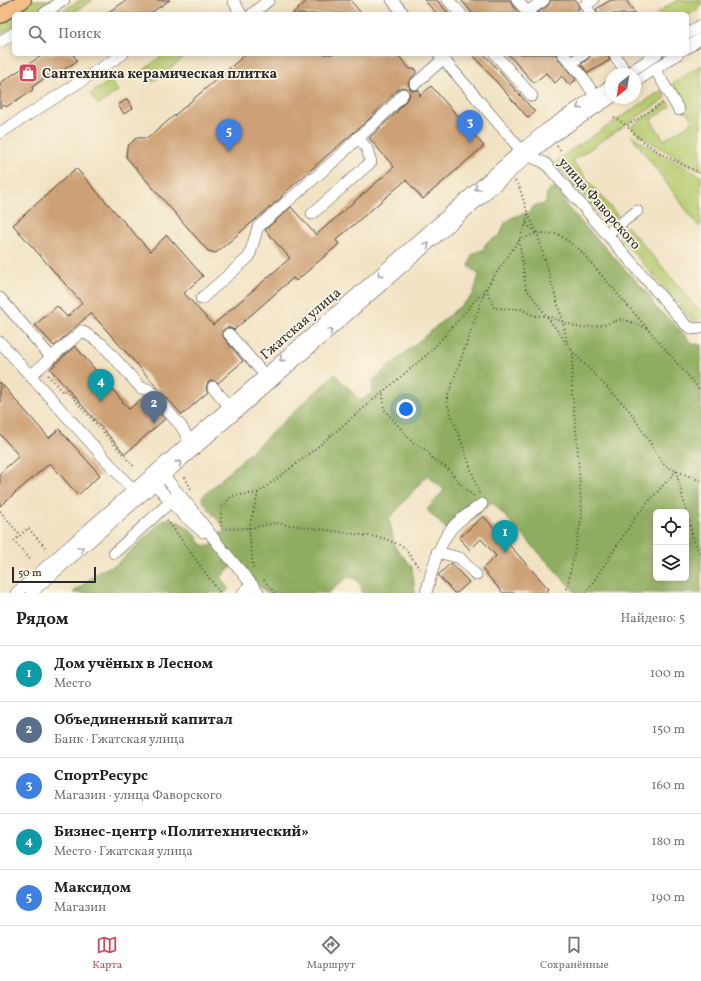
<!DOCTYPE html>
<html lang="ru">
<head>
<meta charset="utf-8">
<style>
	body { margin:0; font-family:Vollkorn,serif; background:#f6f6f6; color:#222 }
	.controls { position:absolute; right:12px; bottom:12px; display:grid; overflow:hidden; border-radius:6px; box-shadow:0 2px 10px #0003 }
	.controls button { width:36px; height:36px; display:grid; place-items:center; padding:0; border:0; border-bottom:1px solid #e0e0e0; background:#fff; color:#222; font:20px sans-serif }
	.compass { position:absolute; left:605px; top:68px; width:36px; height:36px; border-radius:50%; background:#fff; box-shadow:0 2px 10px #0003; rotate:210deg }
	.scale { position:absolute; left:12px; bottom:10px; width:84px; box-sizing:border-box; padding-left:4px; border:2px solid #2b2b2b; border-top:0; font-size:11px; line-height:14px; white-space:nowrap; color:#2b2b2b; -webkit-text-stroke:3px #fcf5e5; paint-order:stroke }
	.you { position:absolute; left:406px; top:409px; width:14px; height:14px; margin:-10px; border:3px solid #fff; border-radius:50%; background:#1a73e8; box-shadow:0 0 0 6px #1a73e833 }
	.badge { display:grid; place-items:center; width:26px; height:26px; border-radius:50%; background:#d1495b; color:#fff; font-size:13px; font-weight:700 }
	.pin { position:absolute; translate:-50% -33px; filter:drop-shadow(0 1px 2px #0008) }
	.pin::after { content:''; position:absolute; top:21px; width:14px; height:12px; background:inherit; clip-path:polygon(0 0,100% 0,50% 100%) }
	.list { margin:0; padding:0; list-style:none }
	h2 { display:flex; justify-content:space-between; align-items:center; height:52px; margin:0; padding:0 16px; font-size:17px }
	h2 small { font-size:13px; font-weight:400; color:#767676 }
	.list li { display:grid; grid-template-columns:26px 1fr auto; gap:12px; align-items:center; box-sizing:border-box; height:56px; padding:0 16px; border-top:1px solid #e0e0e0 }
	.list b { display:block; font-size:15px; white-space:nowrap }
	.list p { margin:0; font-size:13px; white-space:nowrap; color:#767676 }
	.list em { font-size:13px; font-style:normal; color:#767676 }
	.icon { flex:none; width:22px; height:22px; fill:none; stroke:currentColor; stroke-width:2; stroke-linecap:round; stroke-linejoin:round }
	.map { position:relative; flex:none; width:701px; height:593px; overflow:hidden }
	.search { position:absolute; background:#fff; box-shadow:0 2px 10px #0003; left:12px; right:12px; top:12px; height:44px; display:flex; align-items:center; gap:10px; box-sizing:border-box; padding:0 14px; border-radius:6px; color:#767676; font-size:15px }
	.sheet { height:332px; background:#fff }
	nav { display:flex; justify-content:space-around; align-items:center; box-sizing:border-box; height:56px; border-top:1px solid #e0e0e0; background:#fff; font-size:11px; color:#767676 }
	nav a { display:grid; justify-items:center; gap:2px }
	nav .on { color:#d1495b }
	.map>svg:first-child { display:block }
	.green { fill:#b4c96c; stroke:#707a4c }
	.forest { fill:#8fad60; stroke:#5d6c46; fill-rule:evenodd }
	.building { fill:#cda074 }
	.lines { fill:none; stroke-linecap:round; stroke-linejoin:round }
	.minor-casing { stroke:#494642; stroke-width:12 }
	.major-casing { stroke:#494642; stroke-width:16 }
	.path { stroke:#494642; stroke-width:2; stroke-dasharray:1 3; stroke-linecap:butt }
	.minor { stroke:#fff; stroke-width:11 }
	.major { stroke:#f6be87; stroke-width:14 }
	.oneway { stroke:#a0a0a0 }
	.labels { text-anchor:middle; stroke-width:3.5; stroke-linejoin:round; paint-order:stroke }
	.poi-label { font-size:14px; font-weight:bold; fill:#2b2b2b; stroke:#fcf5e5; text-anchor:start }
	.street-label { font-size:14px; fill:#2b2b2b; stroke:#fcf5e5 }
</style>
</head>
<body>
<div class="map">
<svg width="701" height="593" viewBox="0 0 701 593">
	<rect width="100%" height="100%" fill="#fcf5e5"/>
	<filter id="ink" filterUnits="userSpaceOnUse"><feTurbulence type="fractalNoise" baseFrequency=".025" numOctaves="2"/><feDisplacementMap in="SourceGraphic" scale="8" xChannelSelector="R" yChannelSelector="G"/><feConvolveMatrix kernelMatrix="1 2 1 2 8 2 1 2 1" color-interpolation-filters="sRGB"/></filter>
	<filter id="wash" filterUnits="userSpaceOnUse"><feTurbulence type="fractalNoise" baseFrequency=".012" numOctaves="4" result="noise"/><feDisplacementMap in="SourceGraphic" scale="16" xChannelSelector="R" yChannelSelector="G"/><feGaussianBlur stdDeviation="0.9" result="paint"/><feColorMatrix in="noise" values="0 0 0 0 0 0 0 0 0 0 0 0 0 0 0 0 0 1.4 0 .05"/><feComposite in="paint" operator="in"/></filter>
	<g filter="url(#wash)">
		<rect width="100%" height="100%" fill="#f1e2c3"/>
		<g class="green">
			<path d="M33 0H53L32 14H14V26L0 35V22Z"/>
			<path d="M80 0H93L71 14H58Z"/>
			<path d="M677 0H701V7L687 16V14H656Z"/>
			<path d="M164 54H178L182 59 152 82 143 71Z"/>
			<path d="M701 65V170L685 163 639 135 633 129 632 126 668 102 671 106 651 120 664 140 693 122 671 85Z"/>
			<path d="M110 81 118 91 98 105 90 94Z"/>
			<path d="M662 90 666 98 572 161 618 216 608 219 602 217 558 166 556 162 558 159Z"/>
			<path d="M631 135 652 149 701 176V225L699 227Z"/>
			<path d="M627 226 701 312V318C698 321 695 321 692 320L622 239 621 231Z"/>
		</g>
		<path class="forest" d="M553 187 561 193 568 208 650 296 654 306 671 321 693 344 701 345V593H576L492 502 453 536 427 510 444 490 427 475 389 519 395 547 412 567 415 593H362L361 586 355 578 348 577 328 593H266L245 570 237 564 227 570 221 578 229 588 225 593H73L99 571 116 565 156 527C158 525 160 521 163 520 171 516 185 525 191 530 200 538 198 548 212 546 213 537 217 533 226 532L224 527 210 511 201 498 335 374 360 400 365 398 373 391 372 381 473 295 479 275 469 266C472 256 471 252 483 250L486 243 500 235 505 223 513 217 529 212 532 208 536 205H542L546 202 547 191ZM656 512H686V578H656Z"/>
		<g id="blocks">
			<g class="building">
				<path d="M127 0H170L149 14H105Z"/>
				<path d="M308 0H350L362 14H292Z"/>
				<path d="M424 0H437L449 14H437Z"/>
				<path d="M461 0H510L512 5 520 14H473Z"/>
				<path d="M551 0H576L579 9 572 14H536L548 6Z"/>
				<path d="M611 0H626L635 14H598L596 9Z"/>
				<path d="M44 54H73L77 61 50 79 48 76 32 87 33 90 6 107 4 105 0 108V83Z"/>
				<path d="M246 54H397L410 69H416V73L408 82 410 89 413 91 419 90 420 96 431 86 484 146 423 199 406 180 336 240 339 244 296 281 293 278 234 330 228 327 224 329 222 332 224 338 243 361 218 383 212 380 208 382 206 388 208 392 182 415 91 313 54 346 35 325 57 306 67 317 82 303 13 225 76 168 150 251 167 235 203 276 184 293 213 325 290 258 265 230 291 207 316 235 394 167 369 138 394 115 408 98 410 95 407 88 401 87 398 89 369 119 281 196 282 197 216 253 208 251 126 157 127 147 136 138H148Z"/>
				<path d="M472 54H484L535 112 528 118Z"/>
				<path d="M508 54H556L558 59 576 80 569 85 562 76 555 83 546 73 534 83Z"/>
				<path d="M591 54H607L610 60 588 73 581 64 588 59Z"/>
				<path d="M127 99 133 108 124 114 118 105Z"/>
				<path d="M75 346 129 409 145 396 165 419 125 454 50 369Z"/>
				<path d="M0 382 49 438 59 429 100 475 78 495 50 463 0 506V473L19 456 0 434Z"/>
				<path d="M483 516 549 589 545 593H503L482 569 496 556 481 539 470 550 459 538Z"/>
				<path d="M451 563 469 582 457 593H454L438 575Z"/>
			</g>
		</g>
	</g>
	<g filter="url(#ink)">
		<use href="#blocks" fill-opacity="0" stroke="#494642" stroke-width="1"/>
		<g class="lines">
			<g class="minor-casing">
				<g id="minor">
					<path d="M233 0 241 14"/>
					<path d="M392 0 404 14"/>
					<path d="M448 0 461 14"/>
					<path d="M517 0 529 14"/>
					<path d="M527 12 544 0"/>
					<path d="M43 14 64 0"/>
					<path d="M252 14 269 0"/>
					<path d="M591 14 585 5 593 0"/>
					<path d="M687 34 701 25"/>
					<path d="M0 42 14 33"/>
					<path d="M687 48 701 38"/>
					<path d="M439 54 521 150 529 156 545 163 686 325 693 329 701 328"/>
					<path d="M495 54 532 96"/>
					<path d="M563 54 582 76 595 96"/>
					<path d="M614 54 627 74"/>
					<path d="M571 63 584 54"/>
					<path d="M655 69 679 110"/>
					<path d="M627 74 657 54"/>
					<path d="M635 82 678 54"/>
					<path d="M415 84 443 59"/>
					<path d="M0 133 123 54"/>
					<path d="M312 214 371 162 367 149 358 137"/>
					<path d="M607 234 637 211"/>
					<path d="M0 298 51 357"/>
					<path d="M201 299 249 257 258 227 342 154C361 133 386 116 403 94"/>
					<path d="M229 334 264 374"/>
					<path d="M0 342 133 490"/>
					<path d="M30 376 82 331 102 344 141 388 148 389 181 426 189 440"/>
					<path d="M213 387 229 406"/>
					<path d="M164 476 190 507 218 544 259 593"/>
					<path d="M155 484 182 514 203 532"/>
					<path d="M437 552 460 558 476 575"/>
					<path d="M114 553 179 494"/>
					<path d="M16 593 521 150 545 130 611 85"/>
					<path d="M31 593 529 156 551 138 611 98"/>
					<path d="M243 593 251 584"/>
					<path d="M426 593C432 572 436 550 449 532 456 521 471 512 482 504"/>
				</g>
			</g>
			<g class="major-casing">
				<path id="major" d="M0 16 24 0"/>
			</g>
			<g class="path">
				<path d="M662 103 627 126C646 148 676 162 701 173"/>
				<path d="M614 117 627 126"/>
				<path d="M557 146 561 151"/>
				<path d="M515 181 519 186 528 214 526 224 519 240 526 288 573 352 629 410 665 466 701 481"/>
				<path d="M528 214 537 233 563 322 567 342"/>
				<path d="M526 224 537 233 558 234 579 249 701 391"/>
				<path d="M48 375 63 393 66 390 135 468"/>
				<path d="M383 394 384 409 413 443 426 450 433 459 448 469 463 487 474 496"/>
				<path d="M676 471 694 542 701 555"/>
				<path d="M185 477 192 491"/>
				<path d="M258 493 232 496 221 508V529L249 528 276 523 383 538 404 547 421 571"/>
				<path d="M479 493 463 446 446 401 486 288 519 240 537 233"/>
				<path d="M0 511 20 535"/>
				<path d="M167 520 220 593"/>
				<path d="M30 559 14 541 28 528 45 547"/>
				<path d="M253 568 249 528 258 493 314 450 430 352 486 288 494 308 521 309 534 316H547L580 328 603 325 622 319 647 328"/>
				<path d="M264 580 275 593"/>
				<path d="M566 593 582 516 577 440 572 393 573 352"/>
				<path d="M586 593 637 515 676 471"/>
			</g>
			<use href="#minor" class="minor"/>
			<use href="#major" class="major"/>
		</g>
		<defs><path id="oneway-chevron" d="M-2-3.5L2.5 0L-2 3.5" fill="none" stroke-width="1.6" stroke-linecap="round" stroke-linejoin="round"/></defs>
		<g class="oneway">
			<use href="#oneway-chevron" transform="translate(579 107) rotate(146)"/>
			<use href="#oneway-chevron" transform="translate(477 188) rotate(139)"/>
			<use href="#oneway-chevron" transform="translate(427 245) rotate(-41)"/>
			<use href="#oneway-chevron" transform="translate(380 274) rotate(139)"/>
			<use href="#oneway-chevron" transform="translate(330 331) rotate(-41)"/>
			<use href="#oneway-chevron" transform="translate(282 359) rotate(139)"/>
			<use href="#oneway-chevron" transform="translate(179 463) rotate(-41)"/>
			<use href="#oneway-chevron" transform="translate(81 549) rotate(-41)"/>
		</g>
	</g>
	<defs>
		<g id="shop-square" transform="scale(1)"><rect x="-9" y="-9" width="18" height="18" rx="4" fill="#d1495b" stroke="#fcf5e5"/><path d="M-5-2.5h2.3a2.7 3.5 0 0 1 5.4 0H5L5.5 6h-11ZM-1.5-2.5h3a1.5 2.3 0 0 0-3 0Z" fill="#fff"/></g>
	</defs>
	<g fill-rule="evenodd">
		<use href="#shop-square" x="28" y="73"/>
	</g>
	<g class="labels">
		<g class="poi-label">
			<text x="42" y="78">Сантехника керамическая плитка</text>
		</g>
		<g class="street-label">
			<text transform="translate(600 203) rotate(49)" y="5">улица Фаворского</text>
			<text transform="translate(300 323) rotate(-41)" y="5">Гжатская улица</text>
		</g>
	</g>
</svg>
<div class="controls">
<button><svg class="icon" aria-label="locate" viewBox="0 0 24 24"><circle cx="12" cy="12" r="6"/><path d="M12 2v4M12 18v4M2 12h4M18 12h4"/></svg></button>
<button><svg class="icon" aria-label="layers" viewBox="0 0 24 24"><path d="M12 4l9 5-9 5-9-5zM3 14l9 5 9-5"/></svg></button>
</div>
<svg class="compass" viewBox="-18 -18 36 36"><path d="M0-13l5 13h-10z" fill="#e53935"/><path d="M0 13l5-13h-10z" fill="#767676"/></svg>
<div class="scale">50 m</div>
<div class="you"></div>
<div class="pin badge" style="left:505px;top:553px;background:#0f9aa8">1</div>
<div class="pin badge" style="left:154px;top:424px;background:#5c6f8a">2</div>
<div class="pin badge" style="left:470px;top:143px;background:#3f7fe0">3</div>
<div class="pin badge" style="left:101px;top:402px;background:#0f9aa8">4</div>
<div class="pin badge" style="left:229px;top:152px;background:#3f7fe0">5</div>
<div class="search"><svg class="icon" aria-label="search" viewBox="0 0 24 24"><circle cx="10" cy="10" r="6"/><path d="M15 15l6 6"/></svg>Поиск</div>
</div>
<section class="sheet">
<h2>Рядом<small>Найдено: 5</small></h2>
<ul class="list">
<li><span class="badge" style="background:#0f9aa8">1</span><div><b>Дом учёных в Лесном</b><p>Место</p></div><em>100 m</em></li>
<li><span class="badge" style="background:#5c6f8a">2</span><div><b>Объединенный капитал</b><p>Банк · Гжатская улица</p></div><em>150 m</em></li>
<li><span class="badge" style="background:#3f7fe0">3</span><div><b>СпортРесурс</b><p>Магазин · улица Фаворского</p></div><em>160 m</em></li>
<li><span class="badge" style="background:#0f9aa8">4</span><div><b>Бизнес-центр «Политехнический»</b><p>Место · Гжатская улица</p></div><em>180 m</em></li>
<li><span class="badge" style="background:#3f7fe0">5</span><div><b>Максидом</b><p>Магазин</p></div><em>190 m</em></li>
</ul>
</section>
<nav>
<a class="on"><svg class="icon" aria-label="map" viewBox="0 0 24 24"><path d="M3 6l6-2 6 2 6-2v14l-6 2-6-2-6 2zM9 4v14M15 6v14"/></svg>Карта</a>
<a><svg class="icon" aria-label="directions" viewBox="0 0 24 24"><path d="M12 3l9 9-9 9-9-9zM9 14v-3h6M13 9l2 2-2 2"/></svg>Маршрут</a>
<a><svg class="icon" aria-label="saved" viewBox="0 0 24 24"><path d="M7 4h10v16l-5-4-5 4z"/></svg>Сохранённые</a>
</nav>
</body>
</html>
